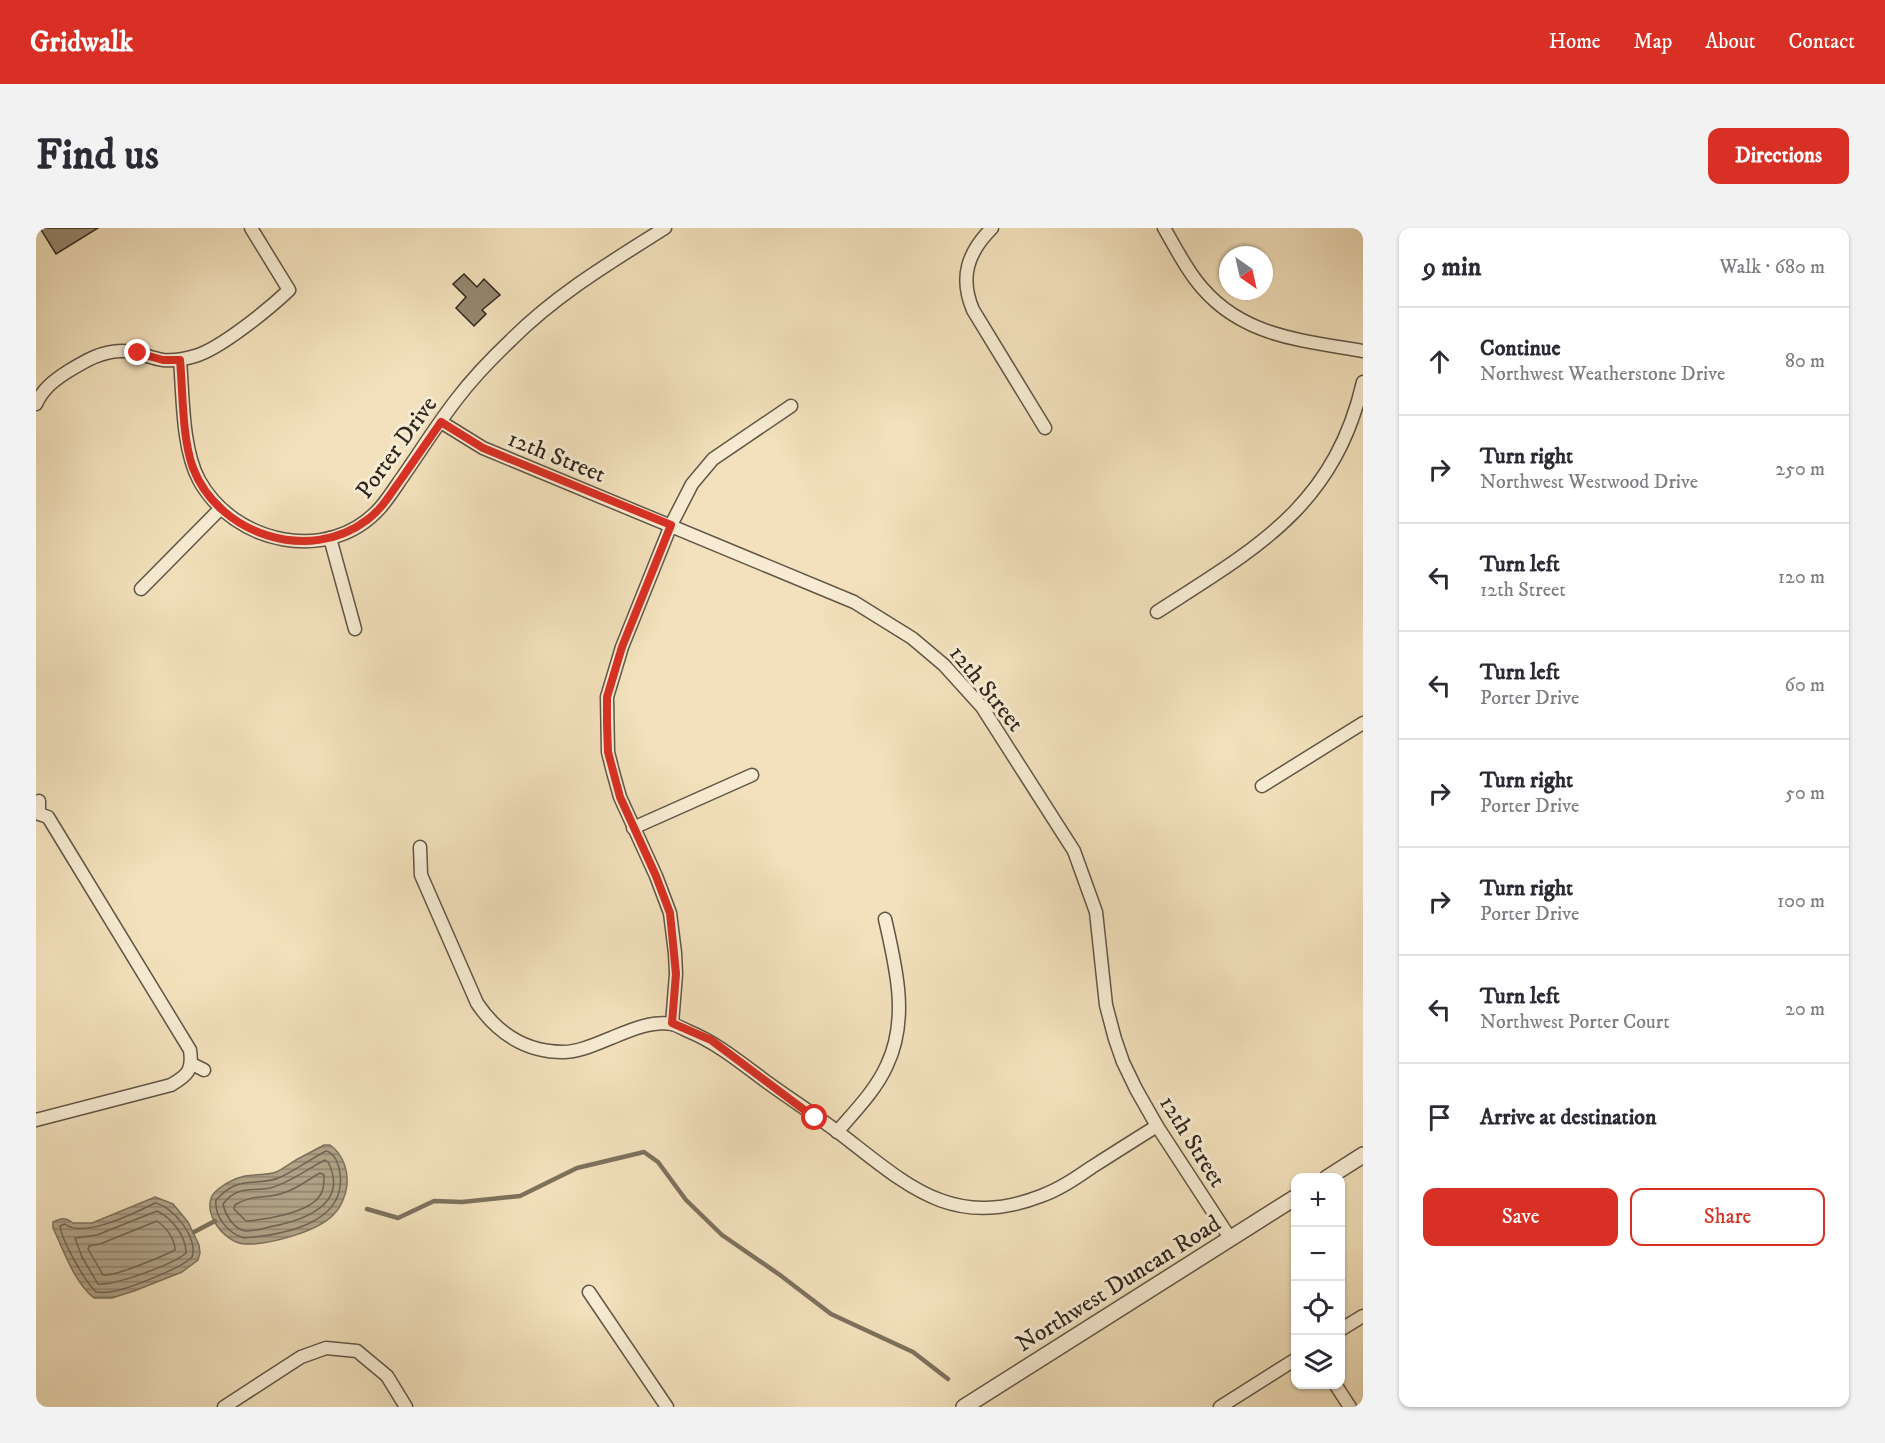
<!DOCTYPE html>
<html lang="en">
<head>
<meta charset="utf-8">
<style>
	body { margin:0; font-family:"IM FELL DW Pica",serif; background:#f2f2f3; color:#2b2b33 }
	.controls { position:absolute; right:18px; bottom:18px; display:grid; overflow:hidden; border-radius:12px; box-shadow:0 2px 4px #0004 }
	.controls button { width:54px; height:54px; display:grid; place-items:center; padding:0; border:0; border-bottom:2px solid #e1e1e2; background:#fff; color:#2b2b33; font:30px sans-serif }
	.compass { position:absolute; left:1183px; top:18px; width:54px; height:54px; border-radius:50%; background:#fff; box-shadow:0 2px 4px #0004; rotate:146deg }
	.stop { position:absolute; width:18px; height:18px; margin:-14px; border:4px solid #d93025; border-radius:50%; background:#fff }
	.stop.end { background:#d93025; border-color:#fff; box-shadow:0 2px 6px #0008 }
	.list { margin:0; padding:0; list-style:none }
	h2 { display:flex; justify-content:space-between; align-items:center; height:78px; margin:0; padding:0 24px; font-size:26px }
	h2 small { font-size:20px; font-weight:400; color:#7c7c81 }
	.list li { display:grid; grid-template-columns:39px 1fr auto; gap:18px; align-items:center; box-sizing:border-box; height:108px; padding:0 24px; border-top:2px solid #e1e1e2 }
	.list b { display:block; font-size:22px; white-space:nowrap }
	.list p { margin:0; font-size:20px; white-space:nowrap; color:#7c7c81 }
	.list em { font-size:20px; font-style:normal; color:#7c7c81 }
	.actions { display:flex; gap:12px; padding:18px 24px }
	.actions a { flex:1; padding:14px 0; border:2px solid #d93025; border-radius:12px; text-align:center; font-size:21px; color:#d93025 }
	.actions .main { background:#d93025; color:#fff }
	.icon { flex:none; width:33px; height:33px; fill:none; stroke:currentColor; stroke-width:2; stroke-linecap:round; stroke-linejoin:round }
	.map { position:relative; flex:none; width:1327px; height:1179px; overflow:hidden; border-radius:12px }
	header { display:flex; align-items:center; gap:36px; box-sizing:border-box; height:84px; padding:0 30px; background:#d93025; color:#fff }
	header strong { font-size:28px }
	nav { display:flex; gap:33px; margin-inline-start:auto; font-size:21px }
	.intro { display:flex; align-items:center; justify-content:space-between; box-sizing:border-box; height:144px; padding:0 36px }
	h1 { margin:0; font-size:42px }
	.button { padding:15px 27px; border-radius:12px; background:#d93025; color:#fff; font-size:21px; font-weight:700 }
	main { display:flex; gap:36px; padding:0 36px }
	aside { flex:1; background:#fff; border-radius:12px; box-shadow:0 2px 4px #0004 }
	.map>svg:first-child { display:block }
	.water { fill:url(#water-rules); stroke:#7d715d; stroke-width:1.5 }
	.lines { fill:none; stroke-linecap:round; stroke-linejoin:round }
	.shore { stroke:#706453; stroke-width:1.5 }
	.stream { stroke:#7d715d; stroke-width:4.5 }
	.building { fill:#958871; stroke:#31271f; stroke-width:1.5 }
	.minor-casing { stroke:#615646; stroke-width:15 }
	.tertiary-casing { stroke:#615646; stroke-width:18 }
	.minor { stroke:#f7ecd3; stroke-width:12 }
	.tertiary { stroke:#f7ecd3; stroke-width:15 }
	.route { stroke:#d93025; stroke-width:8 }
	.labels { text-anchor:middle; stroke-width:6; stroke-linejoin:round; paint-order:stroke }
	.street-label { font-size:24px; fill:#31271f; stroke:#f7ecd3 }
</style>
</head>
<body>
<header>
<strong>Gridwalk</strong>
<nav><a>Home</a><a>Map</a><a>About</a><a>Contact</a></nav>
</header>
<div class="intro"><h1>Find us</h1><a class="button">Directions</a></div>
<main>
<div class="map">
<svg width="1327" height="1179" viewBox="0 0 1327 1179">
	<defs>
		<pattern id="water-rules" width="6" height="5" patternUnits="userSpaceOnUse" patternTransform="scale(1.5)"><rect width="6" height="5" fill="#b0a287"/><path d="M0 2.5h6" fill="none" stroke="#90846e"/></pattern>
	</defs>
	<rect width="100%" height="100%" fill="#f2e1bc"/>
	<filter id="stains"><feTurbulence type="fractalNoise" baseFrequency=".00333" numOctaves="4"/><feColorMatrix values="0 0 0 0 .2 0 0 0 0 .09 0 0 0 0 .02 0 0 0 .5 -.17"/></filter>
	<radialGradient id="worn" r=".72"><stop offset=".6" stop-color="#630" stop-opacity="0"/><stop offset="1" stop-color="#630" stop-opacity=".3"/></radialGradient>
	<g class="water">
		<path d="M288 917H294C307 926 312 942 311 957 310 967 305 979 298 986 282 1004 232 1017 209 1016 187 1015 161 979 181 962 191 954 204 947 218 947 226 946 232 947 240 944 247 941 253 936 260 932 269 927 279 922 288 917Z"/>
		<path d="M119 969 137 976 152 994 163 1017 164 1025 162 1032 146 1044 98 1063 76 1070H58C38 1054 28 1023 17 1000V994C26 990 29 989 37 995H56Z"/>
	</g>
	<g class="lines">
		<g class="shore">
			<path d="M290 923C299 925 303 937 304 945 311 996 246 1007 208 1010 193 1006 178 989 180 972 204 945 220 960 245 949 259 942 275 931 290 923Z"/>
			<path d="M289 932 292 934C314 977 266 993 233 999 225 1001 213 1005 206 1002 196 998 189 986 187 976 201 957 216 964 234 960 254 955 271 941 289 932Z"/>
			<path d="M284 945 288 947C288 955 288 964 282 970 270 985 228 992 210 993L198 981 199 977C218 965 230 972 250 964 262 960 273 951 284 945Z"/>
			<path d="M119 975C137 978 163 1011 156 1029 146 1040 90 1062 74 1064 69 1065 64 1064 60 1064 48 1052 26 1013 24 998L29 996C47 1011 99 985 119 975Z"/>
			<path d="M121 983C136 990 150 1008 150 1025 138 1036 78 1058 62 1056L46 1029 39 1010 61 1007Z"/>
			<path d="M121 993C130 999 139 1011 139 1022 127 1028 78 1049 67 1047L52 1021 53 1018 64 1016Z"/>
		</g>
		<g class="stream">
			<path d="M331 981 362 990 398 973 426 974 484 968 541 940 608 924 622 934 650 972 686 1007 744 1047 795 1086 877 1124 912 1151"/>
			<path d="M158 1004 179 993"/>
		</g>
	</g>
	<g class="building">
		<path d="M4 0H62L20 26Z"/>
		<path d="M428 46 441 59 448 51 464 67 446 82 450 86 438 98 420 80 430 69 417 56Z"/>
	</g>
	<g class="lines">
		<g class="minor-casing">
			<g id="minor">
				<path d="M956 0C932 24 923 49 937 82L1009 200"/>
				<path d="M1128 0C1138 17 1147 35 1159 51 1201 108 1263 112 1327 123"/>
				<path d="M144 132C147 167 146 221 163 252 198 316 293 337 344 280 351 272 357 263 363 254 382 227 400 198 420 172 436 151 456 130 475 112 521 66 575 34 629 0"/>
				<path d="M0 176C7 161 17 153 31 144 49 133 65 123 86 123 101 123 113 130 127 132 138 133 149 131 159 128 184 121 233 81 253 62L215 0"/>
				<path d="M405 194 447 220 818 374 876 410 908 437 946 479 1038 623 1060 684 1070 777 1079 811 1087 834 1100 861 1121 898 1194 1010"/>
				<path d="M294 310 319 401"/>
				<path d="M105 361 184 281"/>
				<path d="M1121 384C1220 320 1298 279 1327 154"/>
				<path d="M1226 558 1327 495"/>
				<path d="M0 585 12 589 154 822C157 842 152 847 135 857L0 892"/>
				<path d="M3 585V573"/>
				<path d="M597 600 716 547"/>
				<path d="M384 619 385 647 441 775C461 805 490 824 527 824 543 824 560 816 575 810 592 803 616 792 636 796 641 797 647 801 652 803 681 815 704 834 728 852 754 871 781 888 806 907 872 958 917 1002 1005 968 1024 961 1040 950 1056 939 1078 925 1100 911 1121 898"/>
				<path d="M636 796 640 746 639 725 634 685 620 648 584 569 577 544 572 524 571 469 586 419 635 297 656 256 677 231 755 178"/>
				<path d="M156 836 168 842"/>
				<path d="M801 904C819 883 840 862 851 837 873 791 860 739 849 691"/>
				<path d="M553 1064 631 1179"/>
				<path d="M1304 1102 1327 1088"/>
				<path d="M1299 1156 1314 1179"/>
				<path d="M188 1179 265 1129 290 1120 321 1123 351 1148 370 1179"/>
				<path d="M1184 1179 1260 1131"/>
			</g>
		</g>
		<g class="tertiary-casing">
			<g id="tertiary">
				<path d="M1291 950 1327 927"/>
				<path d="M928 1179 1260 969"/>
			</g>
		</g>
		<use href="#minor" class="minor"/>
		<use href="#tertiary" class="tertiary"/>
	</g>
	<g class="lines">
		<path class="route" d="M102 125 127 132H144C147 164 146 210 157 240 183 307 273 336 331 292 346 281 355 265 366 250 379 231 392 213 405 194L447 220 635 297 586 419 571 469V496L572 524 584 569 620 648 634 685 640 746 636 795 675 812 779 890"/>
	</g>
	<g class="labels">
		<g class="street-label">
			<text transform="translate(360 219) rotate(-54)" y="8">Porter Drive</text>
			<text transform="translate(521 228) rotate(22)" y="8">12th Street</text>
			<text transform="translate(951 460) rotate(51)" y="8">12th Street</text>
			<text transform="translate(1157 913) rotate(58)" y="8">12th Street</text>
			<text transform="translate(1082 1055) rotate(-32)" y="8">Northwest Duncan Road</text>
		</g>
	</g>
	<rect width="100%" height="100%" filter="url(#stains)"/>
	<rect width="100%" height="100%" fill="url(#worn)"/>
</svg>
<div class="controls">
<button>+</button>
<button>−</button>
<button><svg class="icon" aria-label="locate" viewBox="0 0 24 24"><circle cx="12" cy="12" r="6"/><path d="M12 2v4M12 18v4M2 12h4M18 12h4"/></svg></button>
<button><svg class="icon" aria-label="layers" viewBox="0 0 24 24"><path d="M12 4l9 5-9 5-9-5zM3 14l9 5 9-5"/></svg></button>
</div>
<svg class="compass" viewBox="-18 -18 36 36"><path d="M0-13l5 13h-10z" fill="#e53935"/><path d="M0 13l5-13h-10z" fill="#7c7c81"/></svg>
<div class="stop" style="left:779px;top:890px"></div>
<div class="stop end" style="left:102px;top:125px"></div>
</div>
<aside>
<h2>9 min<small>Walk · 680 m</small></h2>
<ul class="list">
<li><svg class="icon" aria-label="ahead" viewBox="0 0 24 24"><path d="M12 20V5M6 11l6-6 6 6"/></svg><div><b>Continue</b><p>Northwest Weatherstone Drive</p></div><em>80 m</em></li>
<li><svg class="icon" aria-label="right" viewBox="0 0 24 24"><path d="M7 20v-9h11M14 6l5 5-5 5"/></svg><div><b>Turn right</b><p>Northwest Westwood Drive</p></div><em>250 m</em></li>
<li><svg class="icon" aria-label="left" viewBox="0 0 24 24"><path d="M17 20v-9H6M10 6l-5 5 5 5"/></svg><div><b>Turn left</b><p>12th Street</p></div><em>120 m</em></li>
<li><svg class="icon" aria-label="left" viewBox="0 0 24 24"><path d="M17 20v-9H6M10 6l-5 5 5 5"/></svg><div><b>Turn left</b><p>Porter Drive</p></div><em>60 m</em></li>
<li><svg class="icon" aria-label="right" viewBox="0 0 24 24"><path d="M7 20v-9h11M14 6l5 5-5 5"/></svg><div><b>Turn right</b><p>Porter Drive</p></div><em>50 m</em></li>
<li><svg class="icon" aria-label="right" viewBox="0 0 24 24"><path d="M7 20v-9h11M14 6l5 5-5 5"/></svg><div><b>Turn right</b><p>Porter Drive</p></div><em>100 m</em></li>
<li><svg class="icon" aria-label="left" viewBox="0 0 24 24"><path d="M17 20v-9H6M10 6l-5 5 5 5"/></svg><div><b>Turn left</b><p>Northwest Porter Court</p></div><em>20 m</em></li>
<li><svg class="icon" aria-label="arrive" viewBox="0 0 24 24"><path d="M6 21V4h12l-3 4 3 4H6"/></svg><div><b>Arrive at destination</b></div></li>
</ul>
<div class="actions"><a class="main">Save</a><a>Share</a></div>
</aside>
</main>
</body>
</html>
